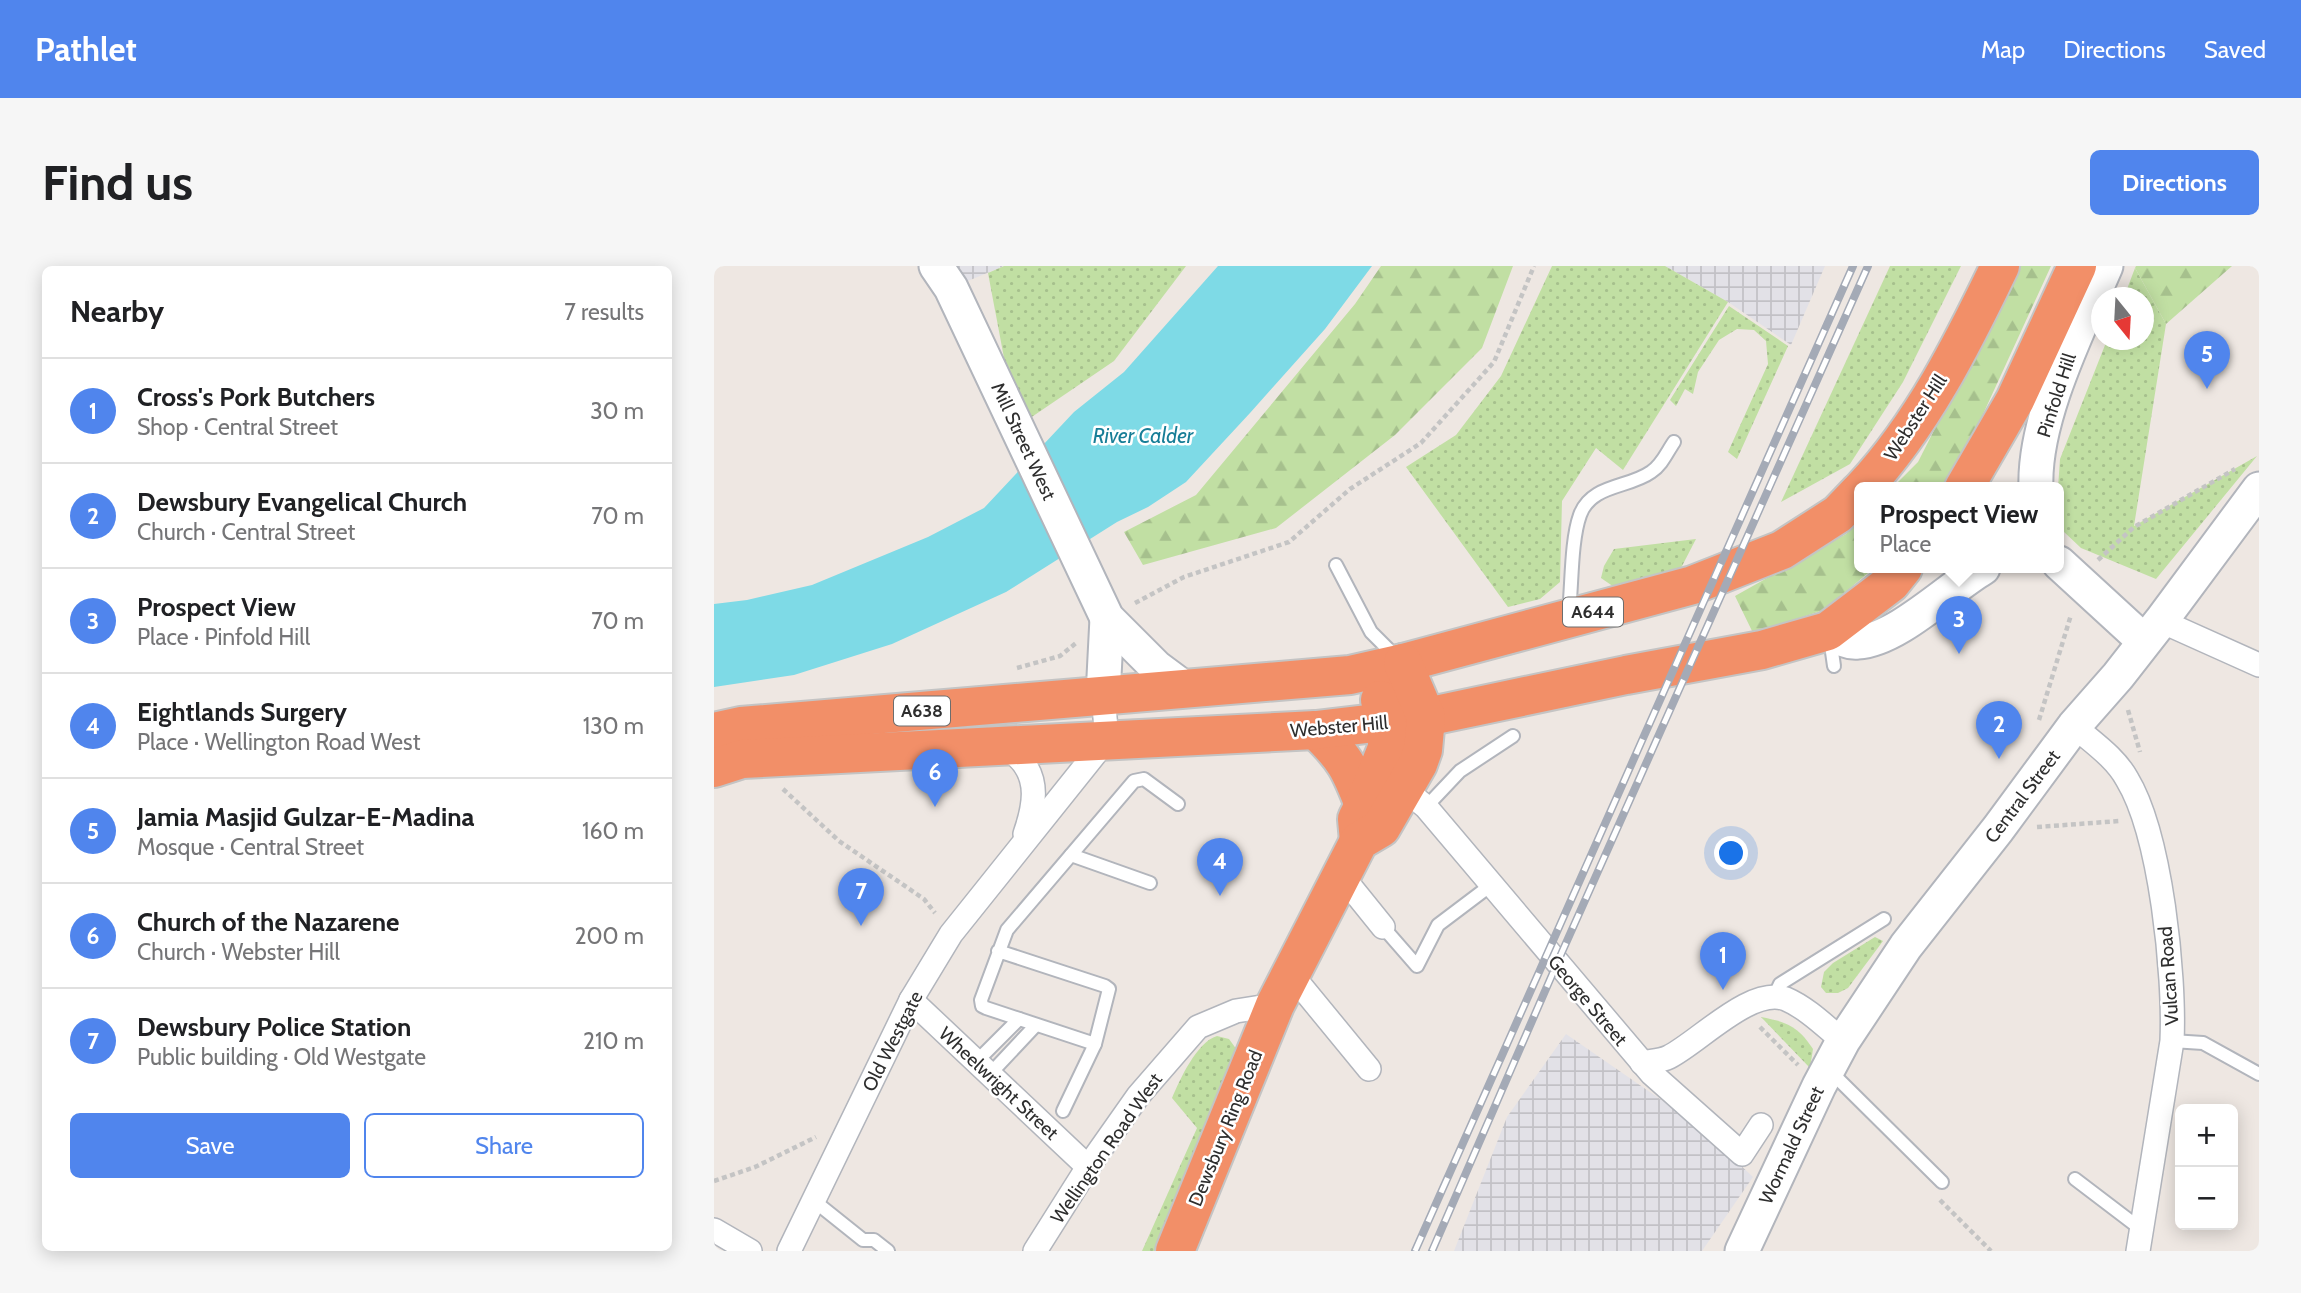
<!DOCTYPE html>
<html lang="en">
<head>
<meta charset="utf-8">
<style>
	body { margin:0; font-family:Cabin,sans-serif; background:#f6f6f6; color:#202124 }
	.controls { position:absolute; right:21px; bottom:21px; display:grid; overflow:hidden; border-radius:10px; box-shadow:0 4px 18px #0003 }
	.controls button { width:63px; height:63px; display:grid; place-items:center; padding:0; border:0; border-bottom:2px solid #e0e0e0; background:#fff; color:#202124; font:35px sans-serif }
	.compass { position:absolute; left:1377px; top:21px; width:63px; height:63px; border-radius:50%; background:#fff; box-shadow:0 4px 18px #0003; rotate:162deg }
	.you { position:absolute; left:1018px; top:588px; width:24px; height:24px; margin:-18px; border:5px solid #fff; border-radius:50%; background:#1a73e8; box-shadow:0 0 0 10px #1a73e833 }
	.badge { display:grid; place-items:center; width:46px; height:46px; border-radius:50%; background:#5085ed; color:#fff; font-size:23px; font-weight:700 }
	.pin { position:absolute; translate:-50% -58px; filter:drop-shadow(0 2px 4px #0008) }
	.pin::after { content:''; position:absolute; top:37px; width:24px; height:21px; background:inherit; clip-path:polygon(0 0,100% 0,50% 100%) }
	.popup { position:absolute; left:1140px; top:216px; width:210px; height:91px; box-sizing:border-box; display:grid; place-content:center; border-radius:10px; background:#fff; filter:drop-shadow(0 2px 5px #0005); font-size:23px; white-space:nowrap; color:#757577 }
	.popup b { font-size:26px; color:#202124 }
	.popup::after { content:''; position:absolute; left:50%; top:100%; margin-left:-14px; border:14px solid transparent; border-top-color:#fff }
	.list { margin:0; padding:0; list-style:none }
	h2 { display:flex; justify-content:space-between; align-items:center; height:91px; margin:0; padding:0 28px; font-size:30px }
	h2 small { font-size:23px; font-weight:400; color:#757577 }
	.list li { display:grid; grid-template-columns:46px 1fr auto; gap:21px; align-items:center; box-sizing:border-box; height:105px; padding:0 28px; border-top:2px solid #e0e0e0 }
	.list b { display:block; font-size:26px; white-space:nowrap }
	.list p { margin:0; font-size:23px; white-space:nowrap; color:#757577 }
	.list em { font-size:23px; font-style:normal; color:#757577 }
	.actions { display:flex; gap:14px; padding:21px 28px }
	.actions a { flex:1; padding:16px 0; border:2px solid #5085ed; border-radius:10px; text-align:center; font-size:24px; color:#5085ed }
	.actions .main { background:#5085ed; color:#fff }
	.map { position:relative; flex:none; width:1545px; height:985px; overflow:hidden; border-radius:10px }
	header { display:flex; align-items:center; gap:42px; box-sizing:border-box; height:98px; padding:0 35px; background:#5085ed; color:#fff }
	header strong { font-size:33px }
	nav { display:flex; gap:38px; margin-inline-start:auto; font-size:24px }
	.intro { display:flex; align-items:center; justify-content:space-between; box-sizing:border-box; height:168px; padding:0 42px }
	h1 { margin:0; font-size:49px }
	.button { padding:18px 32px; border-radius:10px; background:#5085ed; color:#fff; font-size:24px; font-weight:700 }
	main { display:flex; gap:42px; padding:0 42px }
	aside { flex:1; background:#fff; border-radius:10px; box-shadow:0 4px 18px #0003 }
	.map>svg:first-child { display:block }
	.industrial { fill:url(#industrial-grid) }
	.grass { fill:url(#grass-dots) }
	.forest { fill:url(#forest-firs) }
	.water { fill:#7edae6 }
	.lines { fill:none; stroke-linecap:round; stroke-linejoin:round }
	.lane-casing { stroke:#b2b5bc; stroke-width:16 }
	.street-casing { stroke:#b2b5bc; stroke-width:26 }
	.secondary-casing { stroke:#b2b5bc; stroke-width:37 }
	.highway-casing { stroke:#c4c4c4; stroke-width:42 }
	.path { stroke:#c4c4c4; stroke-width:4.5; stroke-dasharray:5 3.5; stroke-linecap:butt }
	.lane { stroke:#fff; stroke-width:12 }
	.street { stroke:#fff; stroke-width:23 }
	.secondary { stroke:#fff; stroke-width:33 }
	.highway { stroke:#f28f68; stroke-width:38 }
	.rail-casing { stroke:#a4aab6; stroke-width:8 }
	.rail { stroke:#fff; stroke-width:5; stroke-dasharray:16; stroke-linecap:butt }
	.labels { text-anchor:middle; stroke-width:5; stroke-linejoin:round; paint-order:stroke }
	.shield { fill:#fff; stroke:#6d6d6d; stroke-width:2 }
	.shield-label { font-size:18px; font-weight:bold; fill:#2e2e2e }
	.street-label { font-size:19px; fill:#2e2e2e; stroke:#fff }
	.water-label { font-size:21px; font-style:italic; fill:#187e97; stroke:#fff }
</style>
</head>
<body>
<header>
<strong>Pathlet</strong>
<nav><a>Map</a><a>Directions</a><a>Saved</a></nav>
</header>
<div class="intro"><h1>Find us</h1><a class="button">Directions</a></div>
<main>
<aside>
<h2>Nearby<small>7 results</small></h2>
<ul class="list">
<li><span class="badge">1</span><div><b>Cross's Pork Butchers</b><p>Shop · Central Street</p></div><em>30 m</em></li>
<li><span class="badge">2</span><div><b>Dewsbury Evangelical Church</b><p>Church · Central Street</p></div><em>70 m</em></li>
<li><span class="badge">3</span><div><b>Prospect View</b><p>Place · Pinfold Hill</p></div><em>70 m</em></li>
<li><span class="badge">4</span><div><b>Eightlands Surgery</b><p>Place · Wellington Road West</p></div><em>130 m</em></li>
<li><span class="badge">5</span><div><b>Jamia Masjid Gulzar-E-Madina</b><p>Mosque · Central Street</p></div><em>160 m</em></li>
<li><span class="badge">6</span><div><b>Church of the Nazarene</b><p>Church · Webster Hill</p></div><em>200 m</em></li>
<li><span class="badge">7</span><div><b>Dewsbury Police Station</b><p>Public building · Old Westgate</p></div><em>210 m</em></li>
</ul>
<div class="actions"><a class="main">Save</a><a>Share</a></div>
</aside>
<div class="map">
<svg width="1545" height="985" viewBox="0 0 1545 985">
	<defs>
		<pattern id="industrial-grid" width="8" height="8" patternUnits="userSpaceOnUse" patternTransform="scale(1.75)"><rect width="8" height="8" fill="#e2e1e7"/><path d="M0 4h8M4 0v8" fill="none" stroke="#c2c1c6"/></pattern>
		<pattern id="grass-dots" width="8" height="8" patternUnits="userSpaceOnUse" patternTransform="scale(1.75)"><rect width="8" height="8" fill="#c1dfa3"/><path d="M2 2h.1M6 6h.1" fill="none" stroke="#a6c08d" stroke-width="1.8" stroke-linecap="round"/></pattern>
		<pattern id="forest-firs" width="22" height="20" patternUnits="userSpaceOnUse" patternTransform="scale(1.75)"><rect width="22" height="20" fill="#c1dfa3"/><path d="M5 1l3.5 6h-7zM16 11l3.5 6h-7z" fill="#a6c08d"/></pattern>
	</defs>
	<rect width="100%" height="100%" fill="#eee7e2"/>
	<g class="industrial">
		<path d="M222 0H290L237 22Z"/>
		<path d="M951 0H1111L1077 79 1014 36Z"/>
		<path d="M852 768 985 860 1039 911 988 985H740L793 851Z"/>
	</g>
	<g class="grass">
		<path d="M290 0H472L400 95 303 161 274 7Z"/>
		<path d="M838 0H951L1014 36 909 204 882 182 848 235 846 316 826 333 794 341 692 201 742 169 787 110Z"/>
		<path d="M1176 0H1247L1189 116 1136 198 1067 236Z"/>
		<path d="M1421 2 1452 58 1420 260 1543 190 1442 313 1367 282 1349 265 1344 222 1346 193 1393 74H1430V32L1410 31Z"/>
		<path d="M1015 40 1074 80 1023 193 1014 186 1054 98 1052 75 1040 64 1023 63 1005 74 984 106 979 128 971 123 962 140 956 134Z"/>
		<path d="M982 273 967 302 900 321 887 312 890 300 900 283Z"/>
		<path d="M1161 671 1169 675 1134 722 1124 727H1112L1107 721 1110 706 1119 697Z"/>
		<path d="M1047 751C1073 756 1084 760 1099 783L1096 802Z"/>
		<path d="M503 770 515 773 523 784 445 985H428L483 862 458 832C466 813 483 776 503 770Z"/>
	</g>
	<g class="forest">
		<path d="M667 0H799L768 82 681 169 562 262 429 299 410 266 482 229 641 38Z"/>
		<path d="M1303 0H1337L1248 194 1227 222H1178L1204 196Z"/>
		<path d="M1422 0H1518L1452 58 1421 2Z"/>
		<path d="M1145 255V302H1160L1110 344 1039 367 1021 330 1132 268Z"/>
	</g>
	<path class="water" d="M504 0H658L611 63 536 147 472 216 434 241 403 256 292 326 178 378 80 409 0 421V338L33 334 98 319 214 271 270 242 360 146 410 106Z"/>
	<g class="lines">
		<g class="lane-casing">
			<g id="lane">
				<path d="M622 299 657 366 683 392"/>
				<path d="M855 346C858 318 857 274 866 249 877 218 915 222 937 206 948 199 953 186 960 176"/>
				<path d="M1116 372 1120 400"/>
				<path d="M712 541 746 505 799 470"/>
				<path d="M357 589 436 617"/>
				<path d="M669 661 703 700 724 659 777 619"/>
				<path d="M284 685 391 720 395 723 381 778 272 742 268 740 267 734 293 664 420 515 430 513 464 538"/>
				<path d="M1059 733 1066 718 1170 653"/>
				<path d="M1458 775 1489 777 1545 808"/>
				<path d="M262 796 305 753"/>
				<path d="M1114 803 1228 916"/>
				<path d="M276 808 322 759"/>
				<path d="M349 845 381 778"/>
				<path d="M1361 913 1428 964"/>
				<path d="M99 934 149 974H160L174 985"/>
			</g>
		</g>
		<g class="street-casing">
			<g id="street">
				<path d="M1447 355 1545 399"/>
				<path d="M1360 460C1378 476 1401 491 1413 513 1447 569 1461 709 1458 775L1424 985"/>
				<path d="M283 480C289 483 298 486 303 490 327 512 320 542 311 568"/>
				<path d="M690 523 712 541 938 808 1028 888 1047 859"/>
				<path d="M627 609 669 661"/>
				<path d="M577 708 655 803"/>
				<path d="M197 734 374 901"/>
				<path d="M928 797C937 795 947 795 955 791 985 776 1037 720 1072 733 1093 742 1112 761 1129 775"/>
				<path d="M0 964 36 985"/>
				<path d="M75 985 197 734 237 668 393 473 389 430"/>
				<path d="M321 985 374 901 424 830 484 761 522 745 561 739"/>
			</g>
		</g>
		<g class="secondary-casing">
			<g id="secondary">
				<path d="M222 0 237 22 393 352 442 401 473 424"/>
				<path d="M1322 222C1319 153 1365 63 1392 0"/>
				<path d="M1345 297 1430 375"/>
				<path d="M1114 365C1123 372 1133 377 1144 376 1183 374 1235 322 1269 302"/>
				<path d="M389 430 393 352"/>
				<path d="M1028 985 1105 820 1129 775 1192 680 1284 563 1360 460 1404 410 1447 355 1545 223"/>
			</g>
		</g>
		<g class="highway-casing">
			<g id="highway">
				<path d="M1149 222C1208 159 1249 77 1286 0"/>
				<path d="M1250 222 1301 134 1363 0"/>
				<path d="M602 464C631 492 636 502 650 539"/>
				<path d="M0 466 27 460 636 409 689 397 979 319 1068 284 1124 248 1145 226"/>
				<path d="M0 502 28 493 602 464 712 451 912 409 1048 384 1114 365 1177 317 1189 302"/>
				<path d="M645 575 643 553 650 539 673 482V456L666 434"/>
				<path d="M461 985 561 739 645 575 667 562 704 498 709 484 712 451 689 397"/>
			</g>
		</g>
		<g class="path">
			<path d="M1384 294 1420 261 1521 203"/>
			<path d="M421 337 470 311 575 276 636 223 707 177 780 96 820 0"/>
			<path d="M303 402 346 390 362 377"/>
			<path d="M1414 444 1426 486"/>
			<path d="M1325 454 1357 349"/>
			<path d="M69 523 125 575 210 633 221 647"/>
			<path d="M1323 561 1405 555"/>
			<path d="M1046 761 1084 799"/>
			<path d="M0 915 41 901 102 871"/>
			<path d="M1226 934 1277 985"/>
		</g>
		<use href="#lane" class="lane"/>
		<use href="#street" class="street"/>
		<use href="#secondary" class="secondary"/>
		<use href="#highway" class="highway"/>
		<g class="rail-casing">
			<g id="rail">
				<path d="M701 985 1139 0"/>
				<path d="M718 985 848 686 1154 0"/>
			</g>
		</g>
		<use href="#rail" class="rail"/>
	</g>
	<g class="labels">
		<g class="shield">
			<rect x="849" y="331.5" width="60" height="29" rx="5"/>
			<rect x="180" y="430.5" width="56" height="29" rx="5"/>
		</g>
		<g class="shield-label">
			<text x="879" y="352">A644</text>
			<text x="208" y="451">A638</text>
		</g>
		<g class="street-label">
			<text transform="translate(1342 129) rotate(-72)" y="7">Pinfold Hill</text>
			<text transform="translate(1201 151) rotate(-57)" y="7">Webster Hill</text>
			<text transform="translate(310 175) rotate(65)" y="7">Mill Street West</text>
			<text transform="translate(625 460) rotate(-5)" y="7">Webster Hill</text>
			<text transform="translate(1308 530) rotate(-53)" y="7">Central Street</text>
			<text transform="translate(1454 710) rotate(-94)" y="7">Vulcan Road</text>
			<text transform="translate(874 734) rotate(50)" y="7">George Street</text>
			<text transform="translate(178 775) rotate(-63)" y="7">Old Westgate</text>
			<text transform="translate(285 817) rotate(43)" y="7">Wheelwright Street</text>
			<text transform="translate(511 862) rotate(-68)" y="7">Dewsbury Ring Road</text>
			<text transform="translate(1077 879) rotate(-65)" y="7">Wormald Street</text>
			<text transform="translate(392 882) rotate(-55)" y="7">Wellington Road West</text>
		</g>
		<g class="water-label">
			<text x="429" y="177">River Calder</text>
		</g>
	</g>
</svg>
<div class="controls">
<button>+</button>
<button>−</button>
</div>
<svg class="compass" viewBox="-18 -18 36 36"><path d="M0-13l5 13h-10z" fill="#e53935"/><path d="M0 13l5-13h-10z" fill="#757577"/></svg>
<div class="you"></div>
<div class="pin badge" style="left:1009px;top:724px">1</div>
<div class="pin badge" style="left:1285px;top:493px">2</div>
<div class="pin badge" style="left:1245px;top:388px">3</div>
<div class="popup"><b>Prospect View</b>Place</div>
<div class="pin badge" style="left:506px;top:630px">4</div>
<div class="pin badge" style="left:1493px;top:123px">5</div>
<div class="pin badge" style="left:221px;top:541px">6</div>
<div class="pin badge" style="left:147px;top:660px">7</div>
</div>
</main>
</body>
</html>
